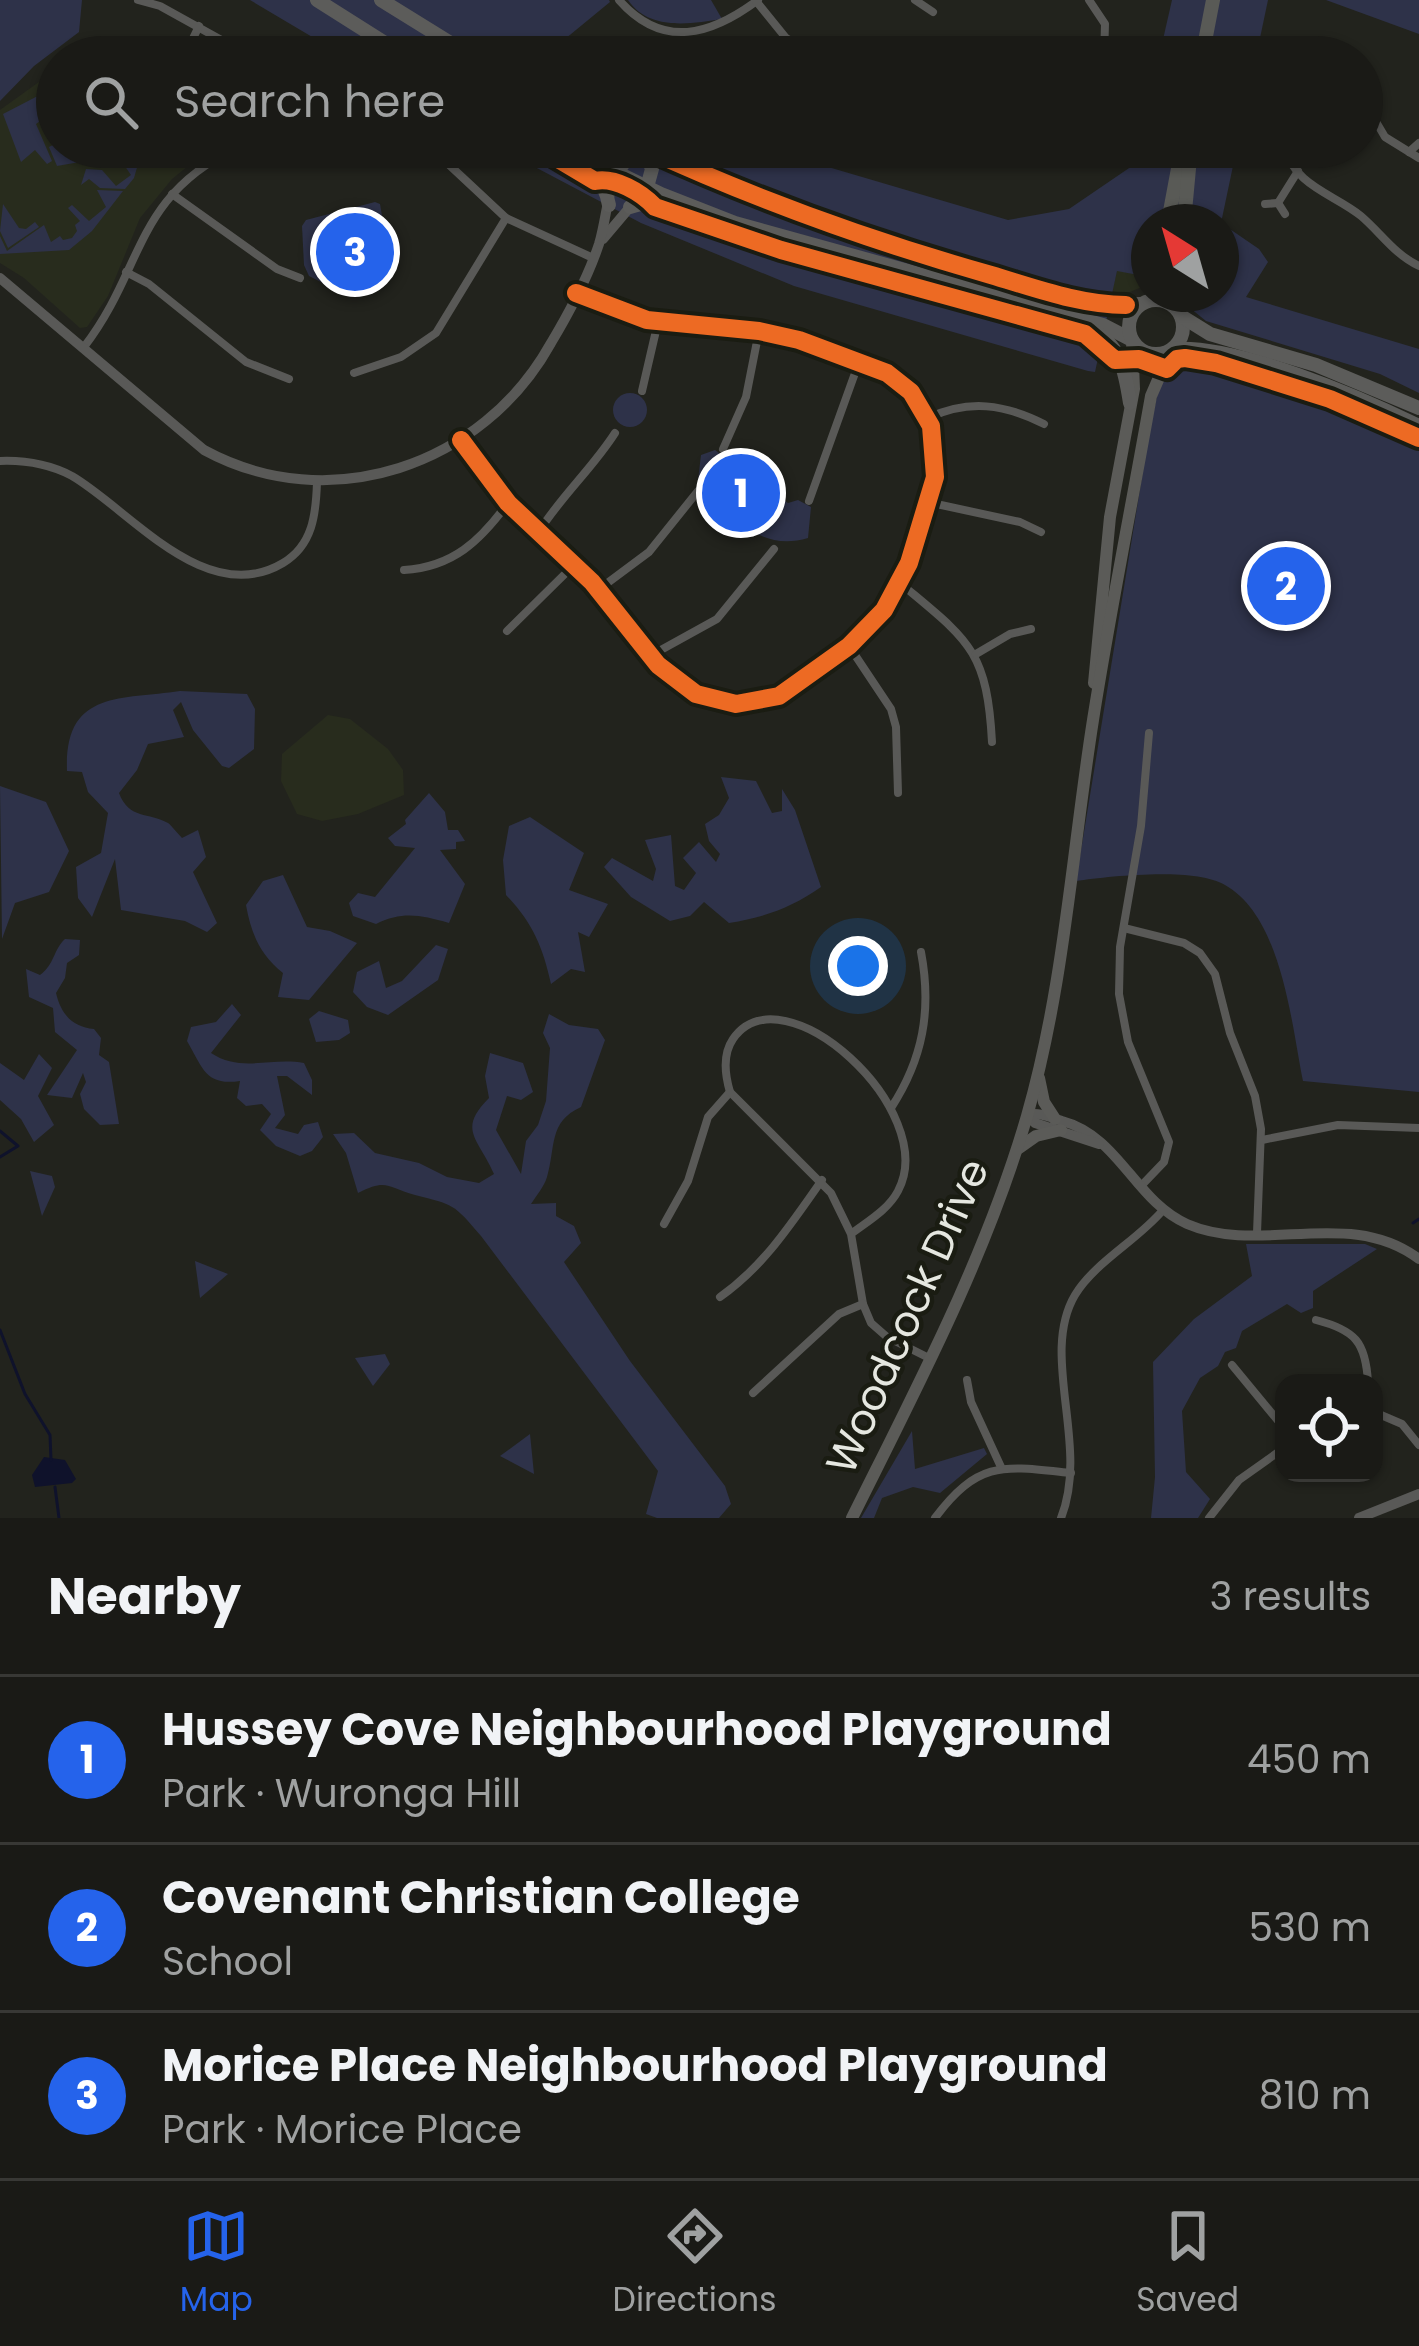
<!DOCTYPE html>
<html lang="en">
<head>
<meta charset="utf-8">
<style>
	body { margin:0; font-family:Poppins,sans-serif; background:#272723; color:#f1f3f6 }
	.controls { position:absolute; right:36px; bottom:36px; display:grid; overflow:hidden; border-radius:24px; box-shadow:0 3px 9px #0004 }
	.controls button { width:108px; height:108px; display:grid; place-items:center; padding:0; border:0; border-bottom:3px solid #383835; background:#1a1a16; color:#f1f3f6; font:60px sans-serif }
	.compass { position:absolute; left:1131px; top:204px; width:108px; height:108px; border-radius:50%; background:#1a1a16; box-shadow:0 3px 9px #0004; rotate:323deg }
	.you { position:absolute; left:858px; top:966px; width:42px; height:42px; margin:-30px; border:9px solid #fff; border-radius:50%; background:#1a73e8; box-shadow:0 0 0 18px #1a73e833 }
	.badge { display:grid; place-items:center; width:78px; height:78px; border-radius:50%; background:#2563eb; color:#fff; font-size:39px; font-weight:700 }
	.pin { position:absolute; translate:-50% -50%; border:6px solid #fff; box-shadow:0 3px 12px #0006 }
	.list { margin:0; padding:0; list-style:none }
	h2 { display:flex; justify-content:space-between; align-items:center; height:156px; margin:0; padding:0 48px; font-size:51px }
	h2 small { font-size:39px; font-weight:400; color:#9fa1a1 }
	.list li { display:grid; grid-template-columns:78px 1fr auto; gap:36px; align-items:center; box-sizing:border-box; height:168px; padding:0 48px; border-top:3px solid #383835 }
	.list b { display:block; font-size:45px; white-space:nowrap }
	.list p { margin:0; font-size:39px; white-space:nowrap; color:#9fa1a1 }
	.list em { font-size:39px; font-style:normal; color:#9fa1a1 }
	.icon { flex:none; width:66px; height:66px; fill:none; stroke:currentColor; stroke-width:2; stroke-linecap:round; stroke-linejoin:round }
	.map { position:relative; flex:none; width:1419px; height:1518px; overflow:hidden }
	.search { position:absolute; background:#1a1a16; box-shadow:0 3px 9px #0004; left:36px; right:36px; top:36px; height:132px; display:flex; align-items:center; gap:30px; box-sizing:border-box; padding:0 42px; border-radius:66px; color:#9fa1a1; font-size:45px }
	.sheet { height:660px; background:#1a1a16 }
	nav { display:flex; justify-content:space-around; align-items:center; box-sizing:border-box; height:168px; border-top:3px solid #383835; background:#1a1a16; font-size:33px; color:#9fa1a1 }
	nav a { display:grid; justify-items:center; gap:6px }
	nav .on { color:#2563eb }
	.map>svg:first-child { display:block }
	.built { fill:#282c1d }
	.green { fill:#2e3249 }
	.water { fill:#0f122b }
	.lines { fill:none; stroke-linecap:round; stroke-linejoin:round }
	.stream { stroke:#0f122b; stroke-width:3 }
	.minor { stroke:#595957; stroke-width:8 }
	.tertiary { stroke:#595957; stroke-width:10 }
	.secondary { stroke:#5b5b58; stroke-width:12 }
	.primary { stroke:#595a56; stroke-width:14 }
	.trunk { stroke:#5c5c5a; stroke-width:14 }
	.cycleway-casing { stroke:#1a1c12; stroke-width:26 }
	.cycleway { stroke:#ed6a23; stroke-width:18 }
	.labels { text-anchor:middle; stroke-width:9; stroke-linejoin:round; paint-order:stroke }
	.street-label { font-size:42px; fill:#e5e7e0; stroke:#1a1c12 }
</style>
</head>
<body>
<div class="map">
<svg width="1419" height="1518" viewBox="0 0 1419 1518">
	<rect width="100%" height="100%" fill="#22231d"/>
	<g class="built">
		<path d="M57 69V147H182L198 158 172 179 140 218 108 296 87 327 80 328 24 278 0 263V110Z"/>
		<path d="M1117 270 1145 276 1142 287 1125 294 1112 291Z"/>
		<path d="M328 715 350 719 388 749 403 770 404 795 358 814 322 821 297 814 281 781 282 754Z"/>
	</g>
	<g class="green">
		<path d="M0 0H82L79 32 34 66 0 101Z"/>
		<path d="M250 0H609L610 2 565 39 584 57H346Z"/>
		<path d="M628 0H711L722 19C690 24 649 31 628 0Z"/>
		<path d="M1172 0H1268L1256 57H1159Z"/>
		<path d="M1326 0H1419V34Z"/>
		<path d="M57 86V124L52 112 36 124 52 161 47 164 35 150 21 162 3 114Z"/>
		<path d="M57 143V147H110L91 160 57 166 49 147Z"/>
		<path d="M121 147H143L134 178 125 189 100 188 89 179 81 185 86 169 102 170 116 186 131 175 120 159 125 154Z"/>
		<path d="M497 147H760L1008 220 1069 209 1135 164 1139 147H1237L1221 223 1259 249 1268 262 1246 297 1419 349V393L1380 374 1206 321 1190 308 1187 294H1221V222H1149V277L1117 271 1095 372 1088 371 794 286 641 223Z"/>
		<path d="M97 190 123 191 92 231 69 250 0 254V236L7 251 44 225 51 242 60 236 63 240 72 238 77 231 75 225 80 221 68 208 72 205 89 221 106 207Z"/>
		<path d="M375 202 380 204 391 268 388 274 329 286 309 276 304 265 302 226 306 220Z"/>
		<path d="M3 204 19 228 26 229 35 222 39 227 8 248 0 231Z"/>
		<path d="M1177 355 1381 416 1419 439V1092L1303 1081C1291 1022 1282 917 1225 885 1195 867 1111 876 1076 881L1150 428 1159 387Z"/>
		<circle cx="630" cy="410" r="17"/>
		<path d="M715 450 788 503 798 500 811 507 808 538C764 551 738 522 704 495L698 480 701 455Z"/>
		<path d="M180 691 247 694 255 709 254 749 229 768 222 766 193 730 181 702 173 710 184 737 148 744 137 770 119 793C129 820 149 812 168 823 170 824 180 836 182 838L198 830 206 857 193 872 217 923 207 932 185 921 121 910 115 859 92 917 78 898 76 867 101 853 108 813 88 792 82 772 67 771C64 690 120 700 180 691Z"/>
		<path d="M721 777 756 781 772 813 782 811V789L795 810 821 887C791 908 765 917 729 923L704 902 690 916 670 921 631 897 604 867 612 858 653 881 656 869 645 840 671 835 675 886 684 890 696 873 683 858 699 842 716 862 720 854 709 841 705 824 719 815 729 798Z"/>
		<path d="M0 786 46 802 69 851 49 892 15 903 2 939Z"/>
		<path d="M429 793 445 812 448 830H458L465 841 456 842V849L440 850 465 884 449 923C420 915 403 911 376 924L353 916 349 903 358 893 375 897 415 848 395 846 388 838 406 824 405 820Z"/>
		<path d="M530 817 584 853 569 890 608 904 589 937 578 932 585 972 571 969 551 984C543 947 532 922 506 895L503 860 509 826Z"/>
		<path d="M283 875 307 927 330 931 357 943 309 1000 278 997 283 973C260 955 251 933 246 905L263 881Z"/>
		<path d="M65 939 80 940 79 955 67 963 65 978 56 993C61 1014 72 1027 94 1029L101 1038 99 1055 109 1062 119 1124 100 1125 84 1109 80 1094 86 1082 83 1073 72 1098 47 1095 77 1050 55 1032 53 1008 29 997 26 969 40 975C55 964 53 950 65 939Z"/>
		<path d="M436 945 448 949 438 980 388 1015 367 1007 353 992 357 972 379 961 386 988 402 981Z"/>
		<path d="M232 1004 241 1015 211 1053C241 1073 270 1057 304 1063L312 1080V1095L287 1076H277L285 1115 275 1128 298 1134 304 1125 318 1122 323 1137 312 1151 300 1156 276 1146 260 1130 271 1114 262 1104 246 1106 237 1098 240 1081C205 1086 203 1068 187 1041L191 1027 216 1022Z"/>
		<path d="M319 1011 348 1020 350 1033 339 1040 316 1042 309 1019Z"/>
		<path d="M549 1014 569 1025 598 1029 605 1040 581 1107C548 1122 556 1147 547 1177 544 1187 536 1196 531 1204L556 1203V1216L574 1226 581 1243 564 1262 630 1361 725 1486 731 1504 719 1518H657L646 1514 658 1471 481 1236C453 1203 454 1205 415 1195 387 1187 387 1178 358 1193L346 1153 333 1134 354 1133 375 1153 419 1163 447 1177 479 1183 494 1174C478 1138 457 1130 489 1098L485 1076 490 1053 523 1063 533 1092 521 1100 507 1096 496 1130 521 1174 526 1141 538 1125 546 1101 550 1048 543 1033Z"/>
		<path d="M39 1054 52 1068 38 1096 54 1125 34 1142 21 1119 0 1100V1063L24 1080Z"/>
		<path d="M30 1171 52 1176 55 1187 42 1216Z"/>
		<path d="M1246 1244H1365L1377 1249 1313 1291V1308L1301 1313 1287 1304 1242 1331 1236 1348 1225 1352 1218 1366 1200 1378 1182 1411 1186 1472 1210 1499 1198 1518H1151L1155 1477 1153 1362 1194 1319 1252 1276Z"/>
		<path d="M195 1261 228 1274 200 1298Z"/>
		<path d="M385 1354 390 1364 373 1386 355 1358Z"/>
		<path d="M912 1431 915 1469 984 1448 987 1454 940 1493 913 1487 882 1498 874 1518H861Z"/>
		<path d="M530 1434 534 1474 500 1456Z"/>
	</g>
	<path class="water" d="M44 1457 65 1460 76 1479 72 1483 35 1487 32 1475Z"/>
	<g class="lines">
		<g class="stream">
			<path d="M0 1131 18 1146 0 1157"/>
			<path d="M1413 1223 1419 1219"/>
			<path d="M0 1330 25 1394 50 1435 51 1460"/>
			<path d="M55 1487 59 1518"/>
		</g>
		<g class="minor">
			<path d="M138 0 160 6 252 57"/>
			<path d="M619 0C663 50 711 35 758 0"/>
			<path d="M915 0 933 12"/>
			<path d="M1089 0 1105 24 1104 57"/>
			<path d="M756 1 786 38 816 57"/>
			<path d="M184 57 199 26"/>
			<path d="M1296 57 1298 41"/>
			<path d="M1362 98 1385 137 1419 158"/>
			<path d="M430 147 506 218 593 258"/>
			<path d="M1285 147C1294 186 1334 194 1361 216 1381 233 1394 254 1419 266"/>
			<path d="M1409 152 1419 143"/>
			<path d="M172 194 277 269 300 278"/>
			<path d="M1278 203 1298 171"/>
			<path d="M1265 204 1278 203 1285 214"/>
			<path d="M126 272 149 284 246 362 289 379"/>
			<path d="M84 347C145 268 133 197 238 147"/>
			<path d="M354 373 401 357 436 333 506 218"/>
			<path d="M642 391 658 322"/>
			<path d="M928 418C969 399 1004 404 1044 424"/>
			<path d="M461 440 508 503 592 582 658 665 696 694 736 704 779 696 849 646 884 610 909 563 935 477 931 426 911 392 887 373 799 340 759 331 647 320 578 293"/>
			<path d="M723 449 746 397 759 331"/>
			<path d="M0 461C26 460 49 464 72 476 129 509 206 609 283 563 313 545 316 514 317 482"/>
			<path d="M809 501 859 362"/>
			<path d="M927 502 1020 522 1041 532"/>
			<path d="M538 533C561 496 592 469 615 433"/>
			<path d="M404 570C453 567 480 541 508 503"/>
			<path d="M900 583C968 640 987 649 992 742"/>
			<path d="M598 590 649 552 698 491"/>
			<path d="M507 631 574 565"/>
			<path d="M849 646 891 709 896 727 898 793"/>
			<path d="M976 654 1010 634 1031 629"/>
			<path d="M650 656 717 619 774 549"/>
			<path d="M1124 928 1184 943 1200 953 1215 974 1230 1033 1255 1096 1261 1129 1257 1233"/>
			<path d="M891 1108C923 1059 932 1010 921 952"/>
			<path d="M1262 1140 1338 1125 1419 1128"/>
			<path d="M1141 1186 1164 1162 1169 1142 1128 1042 1119 994 1120 947 1141 826 1149 733"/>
			<path d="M664 1224 688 1181 708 1117 730 1092"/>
			<path d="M851 1234C868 1221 888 1210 898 1191 941 1111 783 967 733 1039 722 1055 725 1075 730 1092L831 1193 851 1234 863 1304 871 1323 887 1337 929 1358"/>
			<path d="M720 1297C764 1266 791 1224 822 1180"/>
			<path d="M1316 1320C1355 1330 1366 1342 1368 1383"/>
			<path d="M1232 1365 1284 1428"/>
			<path d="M967 1380 971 1402 1001 1467"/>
			<path d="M753 1393 839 1314 863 1304"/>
			<path d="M1374 1412 1402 1424 1419 1445"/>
			<path d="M935 1518C979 1459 1005 1466 1071 1473"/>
			<path d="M1061 1518C1090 1445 1039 1356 1075 1295 1095 1262 1138 1240 1163 1210"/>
			<path d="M1209 1518 1239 1480 1284 1448"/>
		</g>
		<g class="tertiary">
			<path d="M603 239 647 187"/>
			<path d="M0 278 204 450C329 518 483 466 551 343 569 313 588 277 599 244 606 221 607 195 616 173"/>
			<path d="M1027 1115C1040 1112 1049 1117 1062 1121 1119 1136 1135 1201 1187 1224 1261 1256 1349 1206 1419 1259"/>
			<path d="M1027 1115 1035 1123 1099 1144"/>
			<path d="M1359 1518 1419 1494"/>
		</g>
		<g class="secondary">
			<path d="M1094 683 1110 517 1134 389 1132 341"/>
			<path d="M1039 1078 1044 1102 1055 1119"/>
			<path d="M1019 1148 1036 1136 1061 1130"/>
			<path d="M852 1518C917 1387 986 1257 1027 1116 1064 987 1072 853 1093 720 1110 612 1132 504 1151 396L1171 350"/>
		</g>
		<g class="primary">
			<path d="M1202 57 1213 0"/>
			<path d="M1168 222 1182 147"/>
			<path d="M1184 222 1191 147"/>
			<path d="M1176 294 1181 315"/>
		</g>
		<g class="trunk">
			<path d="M317 0 407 57"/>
			<path d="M381 0 473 57"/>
			<path d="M554 147C581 163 603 171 609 205"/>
			<path d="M565 147 661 194 735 223 1103 325 1132 340"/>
			<path d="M642 147C754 199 869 240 988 274 1038 288 1088 308 1141 304"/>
			<path d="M644 148 652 169 647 187"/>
			<path d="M616 173 632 153 644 148"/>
			<path d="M630 207 651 201 668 204"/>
			<circle cx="1156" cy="327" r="27"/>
			<path d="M1181 316 1210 334 1316 365 1419 408"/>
			<path d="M1089 328C1120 343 1125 370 1130 403"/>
			<path d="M1173 349C1237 344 1360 397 1419 426"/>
		</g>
		<g class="cycleway-casing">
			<g id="cycleway">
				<path d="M538 147 595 181C615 177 641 192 655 207L781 250 1085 334 1115 360 1139 359 1167 369 1177 359 1185 358 1216 363 1330 399 1419 438"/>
				<path d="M642 147C755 199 871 241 991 275 1035 288 1080 305 1126 305"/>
				<path d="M461 440 508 503 592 582 658 665 696 694 736 704 779 696 849 646 884 610 909 563 935 477 931 426 911 392 887 373 799 340 759 331 647 320 576 293"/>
			</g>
		</g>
		<use href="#cycleway" class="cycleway"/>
	</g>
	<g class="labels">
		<g class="street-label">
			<text transform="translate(907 1316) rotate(-66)" y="15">Woodcock Drive</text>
		</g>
	</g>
</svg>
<div class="controls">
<button><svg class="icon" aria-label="locate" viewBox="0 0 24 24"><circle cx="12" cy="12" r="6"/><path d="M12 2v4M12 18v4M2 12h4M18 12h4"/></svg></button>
</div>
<svg class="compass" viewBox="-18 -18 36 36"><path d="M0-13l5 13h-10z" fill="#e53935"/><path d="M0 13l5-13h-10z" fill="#9fa1a1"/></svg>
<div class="you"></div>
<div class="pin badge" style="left:741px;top:493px">1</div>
<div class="pin badge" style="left:1286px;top:586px">2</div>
<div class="pin badge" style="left:355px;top:252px">3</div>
<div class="search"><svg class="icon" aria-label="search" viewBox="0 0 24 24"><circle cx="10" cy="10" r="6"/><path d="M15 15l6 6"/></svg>Search here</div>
</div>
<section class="sheet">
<h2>Nearby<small>3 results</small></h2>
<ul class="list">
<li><span class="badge">1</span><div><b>Hussey Cove Neighbourhood Playground</b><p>Park · Wuronga Hill</p></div><em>450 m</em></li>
<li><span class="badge">2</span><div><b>Covenant Christian College</b><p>School</p></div><em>530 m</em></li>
<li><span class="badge">3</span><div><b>Morice Place Neighbourhood Playground</b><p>Park · Morice Place</p></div><em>810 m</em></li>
</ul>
</section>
<nav>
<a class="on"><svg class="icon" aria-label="map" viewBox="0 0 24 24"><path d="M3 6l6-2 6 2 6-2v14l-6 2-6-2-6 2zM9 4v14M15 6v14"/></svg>Map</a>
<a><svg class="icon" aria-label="directions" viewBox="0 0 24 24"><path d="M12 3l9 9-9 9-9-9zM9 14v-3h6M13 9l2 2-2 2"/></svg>Directions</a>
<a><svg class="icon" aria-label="saved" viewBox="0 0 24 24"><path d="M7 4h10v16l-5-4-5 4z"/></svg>Saved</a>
</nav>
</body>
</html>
